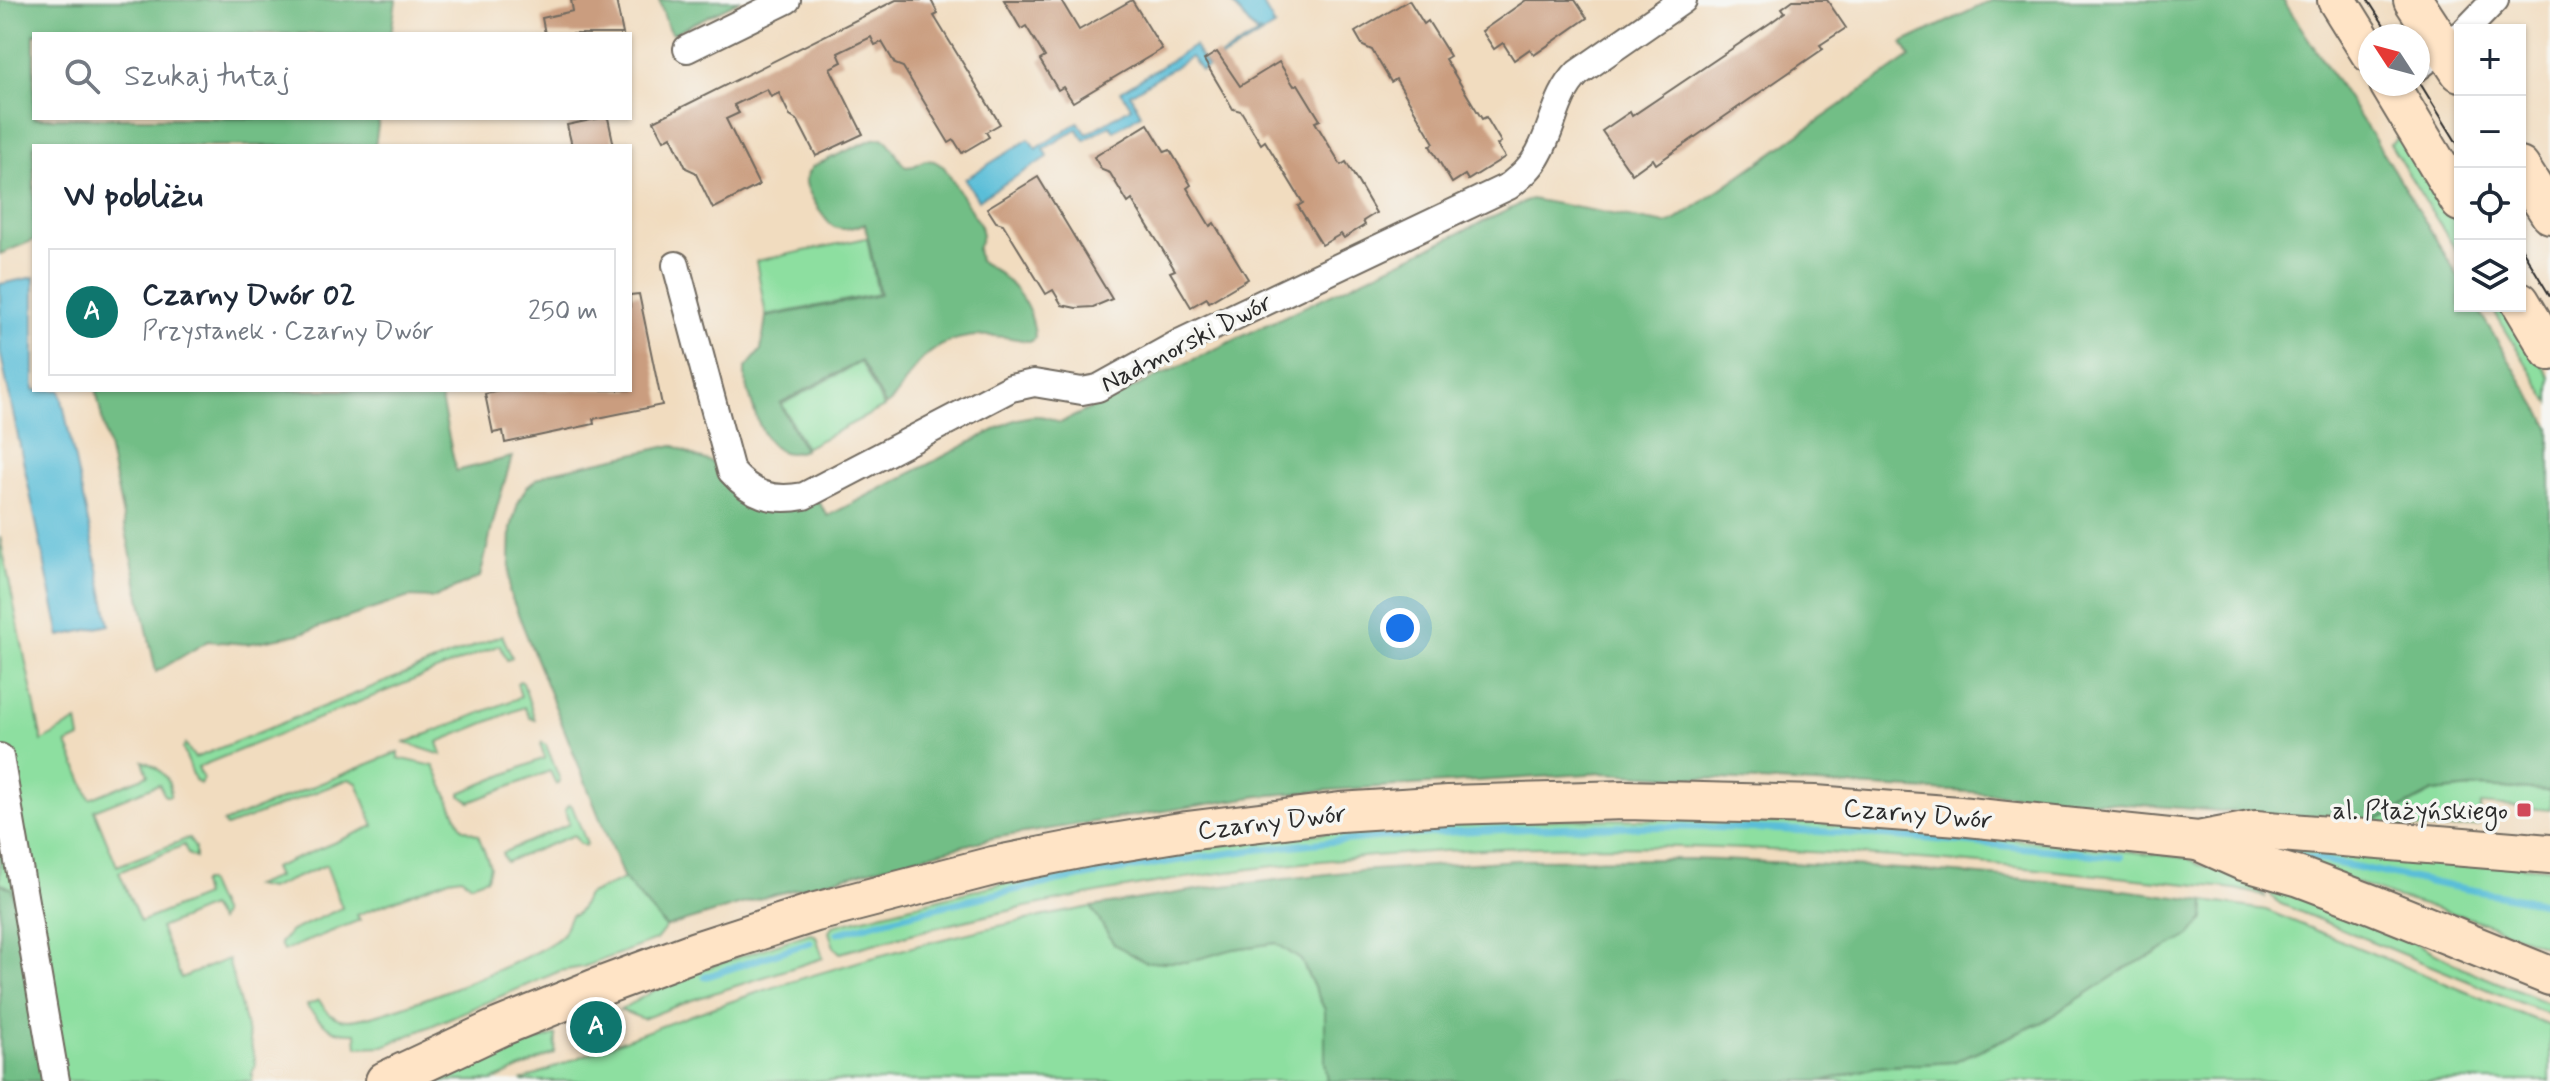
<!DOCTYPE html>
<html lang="pl">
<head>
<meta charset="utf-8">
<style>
	body { margin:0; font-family:Mynerve,sans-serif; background:#f6f6f7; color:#1f2937 }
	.controls { position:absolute; right:24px; top:24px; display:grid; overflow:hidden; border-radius:0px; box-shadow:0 2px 6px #0004 }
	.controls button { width:72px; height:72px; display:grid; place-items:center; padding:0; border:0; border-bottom:2px solid #e0e1e3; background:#fff; color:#1f2937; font:40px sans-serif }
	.compass { position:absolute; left:2358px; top:24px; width:72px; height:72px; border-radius:50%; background:#fff; box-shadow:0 2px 6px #0004; rotate:306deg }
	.you { position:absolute; left:1400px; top:628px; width:28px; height:28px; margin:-20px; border:6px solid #fff; border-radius:50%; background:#1a73e8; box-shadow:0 0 0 12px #1a73e833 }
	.badge { display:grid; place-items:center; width:52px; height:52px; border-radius:50%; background:#0f766e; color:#fff; font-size:26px; font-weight:700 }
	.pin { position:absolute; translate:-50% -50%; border:4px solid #fff; box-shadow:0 2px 8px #0006 }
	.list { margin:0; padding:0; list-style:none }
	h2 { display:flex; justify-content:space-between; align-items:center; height:104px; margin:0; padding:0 32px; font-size:34px }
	h2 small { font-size:26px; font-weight:400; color:#747a83 }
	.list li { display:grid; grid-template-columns:52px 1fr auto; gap:24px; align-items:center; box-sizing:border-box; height:128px; margin:0 16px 16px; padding:0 16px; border:2px solid #e0e1e3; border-radius:0px }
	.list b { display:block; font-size:30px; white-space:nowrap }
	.list p { margin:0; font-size:26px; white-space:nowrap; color:#747a83 }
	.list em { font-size:26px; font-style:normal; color:#747a83 }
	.icon { flex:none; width:44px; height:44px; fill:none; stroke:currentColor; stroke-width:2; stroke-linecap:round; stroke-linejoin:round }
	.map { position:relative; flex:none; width:2550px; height:1081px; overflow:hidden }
	.search { position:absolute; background:#fff; box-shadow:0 2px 6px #0004; left:32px; top:32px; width:600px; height:88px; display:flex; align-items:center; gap:20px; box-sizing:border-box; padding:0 28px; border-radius:0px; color:#747a83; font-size:30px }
	.panel { position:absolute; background:#fff; box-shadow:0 2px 6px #0004; left:32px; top:144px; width:600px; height:248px; border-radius:0px }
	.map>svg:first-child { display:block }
	.green { fill:#8ddfa0; stroke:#5c8566; stroke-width:2 }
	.forest { fill:#72be86; stroke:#4e7458; stroke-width:2 }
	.water { fill:#5abed8; stroke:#427482; stroke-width:2 }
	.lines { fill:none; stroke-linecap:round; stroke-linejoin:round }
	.stream { stroke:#5abed8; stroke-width:7 }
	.building { fill:#ca9d7f }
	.street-casing { stroke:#70695f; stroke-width:30 }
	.secondary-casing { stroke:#70695f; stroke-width:42 }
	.street { stroke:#fff; stroke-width:26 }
	.secondary { stroke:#ffe4c6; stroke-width:38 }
	.tram { stroke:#2b2b2b; stroke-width:2 }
	.poi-dot { fill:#d1495b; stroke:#f6f6f2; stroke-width:3 }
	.labels { text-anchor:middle; stroke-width:7; stroke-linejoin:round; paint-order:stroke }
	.street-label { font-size:26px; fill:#2b2b2b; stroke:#f6f6f2 }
	.poi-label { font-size:26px; fill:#2b2b2b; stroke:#f6f6f2; text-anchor:end }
</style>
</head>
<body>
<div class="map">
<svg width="2550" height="1081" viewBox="0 0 2550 1081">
	<rect width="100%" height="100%" fill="#f6f6f2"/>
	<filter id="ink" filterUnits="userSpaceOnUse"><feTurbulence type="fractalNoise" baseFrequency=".0125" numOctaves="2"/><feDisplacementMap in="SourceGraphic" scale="16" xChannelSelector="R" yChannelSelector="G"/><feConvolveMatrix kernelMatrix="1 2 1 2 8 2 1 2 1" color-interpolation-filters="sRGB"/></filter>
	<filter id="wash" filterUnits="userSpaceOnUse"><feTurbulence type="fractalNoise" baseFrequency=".006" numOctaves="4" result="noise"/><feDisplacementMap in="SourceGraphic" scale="32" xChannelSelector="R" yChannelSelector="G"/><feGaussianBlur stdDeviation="1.8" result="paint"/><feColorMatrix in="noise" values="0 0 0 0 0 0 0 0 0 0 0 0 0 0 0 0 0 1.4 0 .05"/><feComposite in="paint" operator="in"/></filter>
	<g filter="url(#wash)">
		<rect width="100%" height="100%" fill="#f1dcbf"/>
		<g class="green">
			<path d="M2404 135 2460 228V257L2390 144Z"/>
			<path d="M867 238 878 294 766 316 756 261Z"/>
			<path d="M2491 306H2507L2550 378V403Z"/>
			<path d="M861 362 884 407 805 448 782 404Z"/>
			<path d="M0 537 42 741 77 721 80 738 67 744 90 799 148 775 143 761C158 766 173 780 170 796H165L159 784 94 810 117 866 189 838 195 848V858L188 854 184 845 119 872 140 922 204 896 201 884 203 881H207L222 914 219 921 210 907 160 928 181 978 228 959 256 1064 252 1073V1081H45L12 889 0 883Z"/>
			<path d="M502 635 512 657 510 659 507 660 500 645 198 767 203 779 200 784 195 780 183 749 185 744 195 758Z"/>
			<path d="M520 681 523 683 535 720 530 718 524 707 438 742 442 755 405 743 521 697 517 683Z"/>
			<path d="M542 742 546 745 560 780 559 783 556 784 550 771 470 802 460 795V793L545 758 541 746Z"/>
			<path d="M398 752V758L434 766 462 828 478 835 490 866 487 878 471 884 461 877 449 879 357 915 360 920 283 951 280 943 291 931 342 908 326 865 269 889 254 886 277 877 273 868 374 826 357 783 349 779 226 827 223 823Z"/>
			<path d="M2481 787 2550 791V810L2481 804 2479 825 2441 830 2358 825 2393 813 2433 792Z"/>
			<path d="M568 805 572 806 587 844 585 846 579 843 574 835 506 862 502 853 569 824 565 810Z"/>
			<path d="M1568 819C1656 819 1743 820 1830 824 1950 830 2069 845 2188 858L2200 865 2244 876 2266 898C2242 887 2214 887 2188 884 2137 879 2087 874 2037 869 1860 852 1680 842 1502 848 1279 857 1055 892 840 953L834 947 829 932 832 926 1027 877 1198 848 1273 838 1417 825Z"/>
			<path d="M2253 845 2550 868V948L2476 920 2392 896Z"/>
			<path d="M624 879 666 927 656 940 583 967 560 971 384 1046 357 1047 356 1033C331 1034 325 1026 308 1008L307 1005 319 1000C326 1012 334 1020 348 1020 380 1020 539 958 561 936 565 931 566 925 569 919 575 909 570 920 578 912 582 908 584 900 587 895Z"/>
			<path d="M2261 882 2389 929 2470 971 2550 1004V1015L2281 904 2274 899Z"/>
			<path d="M2205 901 2266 910 2550 1026V1081H1823L1875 1067 1953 1062 2042 1022 2128 967 2190 936 2204 919Z"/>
			<path d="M1091 907 1114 944 1234 949 1276 943 1301 960 1325 1010V1062L1328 1081H521C709 1003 890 944 1091 907Z"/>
			<path d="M810 933 816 936 823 958 689 1001 643 1019 620 1010 676 978Z"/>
			<path d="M556 1035 555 1053 492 1081H427L474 1060Z"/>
		</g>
		<g class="forest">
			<path d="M0 0H396L391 34H34V118H379L375 146H34V240L0 254Z"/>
			<path d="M659 0H741L672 34 668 28Z"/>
			<path d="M1993 0H2283L2377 143 2460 279V306H2476L2550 427V791L2481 787 2433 792 2393 813 2358 825 2234 812 1971 792 1603 773 1332 790 1259 796 993 838 758 899 666 927 624 879 509 591 511 528 518 503 526 488 537 479 552 472 673 445 696 457 712 462C724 489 749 514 781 510 793 509 806 504 818 501L828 516 1012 421C1030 415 1043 413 1060 423L1531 199 1666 224 1676 220 1910 57 1902 43Z"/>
			<path d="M883 138C895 145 896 159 906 167L914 166 925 160 934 161 944 167 980 225 982 236 977 249 979 261C1008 275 1033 303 1035 337L1032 341H1027C986 332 946 331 916 366 905 380 900 395 886 406L861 361 780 403 804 450C763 468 752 403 745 377V369L761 350 766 317 880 295 865 224C856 226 843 232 834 227 825 222 808 193 806 183 805 176 809 171 813 166L873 139Z"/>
			<path d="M96 390H439L456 471 512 457 497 507 480 577 433 598 409 597 299 634 247 644 208 641 156 672Z"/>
			<path d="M1690 859C1862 865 2034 875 2205 901L2204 919 2190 936 2128 967 2042 1022 1953 1062 1875 1067 1823 1081H1328L1325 1062V1010L1301 960 1276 943 1234 949 1187 962H1145L1114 944 1091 907 1215 887 1345 872 1517 860Z"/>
			<path d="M0 883 12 889 45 1081H0Z"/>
		</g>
		<g class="water">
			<path d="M1229 0H1260L1273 22 1271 24 1275 26 1201 71 1191 57 1130 94 1141 114 1114 131 1110 125 1085 140 1077 129 1044 149 1048 157 978 200 965 179 1029 139 1036 149 1078 122 1087 134 1131 107 1121 91 1194 46 1206 65 1261 32 1256 33Z"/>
			<path d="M34 277V390H60L110 625 60 636 0 351V284Z"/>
		</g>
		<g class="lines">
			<g class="stream">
				<path d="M2273 850 2444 885 2550 904"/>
				<path d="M838 933C1147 847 1470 815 1790 830 1901 835 2011 846 2121 857"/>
				<path d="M705 977 810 942"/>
			</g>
		</g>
		<g id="blocks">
			<g class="building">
				<path d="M571 0H616L623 34H545L542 18 573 11Z"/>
				<path d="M896 0H931L938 14 934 16 1000 124 986 132 989 137 962 153 954 140 949 143 903 67 895 64 882 42 875 45 871 37 838 53 842 62 830 68 863 134 816 156 798 121 790 116 779 93 771 97 767 89 734 105 739 113 726 119 759 185 713 209 695 172 686 168 671 136 664 140 654 121Z"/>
				<path d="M1004 0H1061L1079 30 1132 0 1162 49 1073 102 1063 87 1058 90 1040 60 1045 57 1026 26 1021 29Z"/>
				<path d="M1409 0 1424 24 1428 21 1450 56 1445 59 1482 119 1486 117 1501 142 1497 145 1505 157 1468 180 1465 175 1452 183 1430 146 1434 143 1396 79 1391 82 1372 50 1363 46 1355 32Z"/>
				<path d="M1526 0H1575L1587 18 1534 55 1530 49 1514 60 1503 43 1494 49 1482 31Z"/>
				<path d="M1793 0H1827L1846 28 1820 45 1823 49 1724 117 1656 164 1653 159 1632 174 1602 131 1630 112 1632 116 1770 23 1785 12 1782 8Z"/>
				<path d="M1217 52 1240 86 1279 62 1294 86 1298 84 1320 120 1315 122 1341 165 1346 162 1376 213 1363 221 1365 225 1344 238 1341 234 1322 245 1298 206 1303 203 1265 141 1261 144 1241 111 1233 109 1204 60Z"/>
				<path d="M600 118H608L614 146H572L567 125Z"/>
				<path d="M1148 124 1165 152 1170 150 1191 185 1187 188 1210 226 1214 223 1248 279 1209 302 1207 298 1191 307 1170 272 1175 270 1132 200 1128 203 1110 173 1102 170 1094 157Z"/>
				<path d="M1038 177 1078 243 1112 299 1093 307 1076 308 1062 305 1053 290 1046 294 1003 224 996 222 987 208Z"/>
				<path d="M639 294 662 405 593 419 594 424 505 443 503 431 493 433 485 394 506 390H630V295Z"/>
			</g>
		</g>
	</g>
	<g filter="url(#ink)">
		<use href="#blocks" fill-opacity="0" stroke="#70695f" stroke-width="2"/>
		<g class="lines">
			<g class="street-casing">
				<g id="street">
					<path d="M2466 30 2495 0"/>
					<path d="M687 49 787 0"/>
					<path d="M2418 67 2460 35"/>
					<path d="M676 265 731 471C752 495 772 502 804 496L1011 388 1034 383 1082 391 1098 388 1181 342 1509 186C1520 177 1532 167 1539 153 1554 126 1556 95 1578 73L1683 0"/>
					<path d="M0 757 56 1081"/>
				</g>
			</g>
			<g class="secondary-casing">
				<g id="secondary">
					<path d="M2337 0 2370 53"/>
					<path d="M2413 0 2460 72"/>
					<path d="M2389 84 2460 202"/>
					<path d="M2520 167 2550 214"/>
					<path d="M2520 301 2550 351"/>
					<path d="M2198 841 2243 861 2300 877 2374 905 2550 976"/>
					<path d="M385 1081 500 1027 594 989 696 951 816 912 993 866 1089 847 1187 831 1340 812 1448 805 1626 800 1815 805 1959 816 2198 841 2256 830 2550 854"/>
				</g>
			</g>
			<use href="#street" class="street"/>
			<use href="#secondary" class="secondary"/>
			<g class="tram">
				<path d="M2368 0 2391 36"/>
				<path d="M2418 80 2460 148"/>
				<path d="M2520 246 2550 296"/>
			</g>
		</g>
	</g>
	<rect class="poi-dot" x="2516" y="802" width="16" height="16" rx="4"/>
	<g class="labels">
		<g class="street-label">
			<text transform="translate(1186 342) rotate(-27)" y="9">Nadmorski Dwór</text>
			<text transform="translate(1918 813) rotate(5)" y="9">Czarny Dwór</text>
			<text transform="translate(1272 821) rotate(-7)" y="9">Czarny Dwór</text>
		</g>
		<g class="poi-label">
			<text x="2508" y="819">al. Płażyńskiego</text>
		</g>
	</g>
</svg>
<div class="controls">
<button>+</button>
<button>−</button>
<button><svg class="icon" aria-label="locate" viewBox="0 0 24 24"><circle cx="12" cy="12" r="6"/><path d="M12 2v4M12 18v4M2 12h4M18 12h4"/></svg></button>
<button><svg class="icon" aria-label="layers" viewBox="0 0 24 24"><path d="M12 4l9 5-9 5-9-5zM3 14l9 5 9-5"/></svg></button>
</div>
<svg class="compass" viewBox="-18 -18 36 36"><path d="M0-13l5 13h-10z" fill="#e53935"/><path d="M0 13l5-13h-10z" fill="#747a83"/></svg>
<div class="you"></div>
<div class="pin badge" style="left:596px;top:1027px">A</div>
<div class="search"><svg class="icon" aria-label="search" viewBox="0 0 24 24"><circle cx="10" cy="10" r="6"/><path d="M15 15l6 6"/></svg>Szukaj tutaj</div>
<section class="panel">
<h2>W pobliżu<small></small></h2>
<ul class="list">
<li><span class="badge">A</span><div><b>Czarny Dwór 02</b><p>Przystanek · Czarny Dwór</p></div><em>250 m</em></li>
</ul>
</section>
</div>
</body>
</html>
